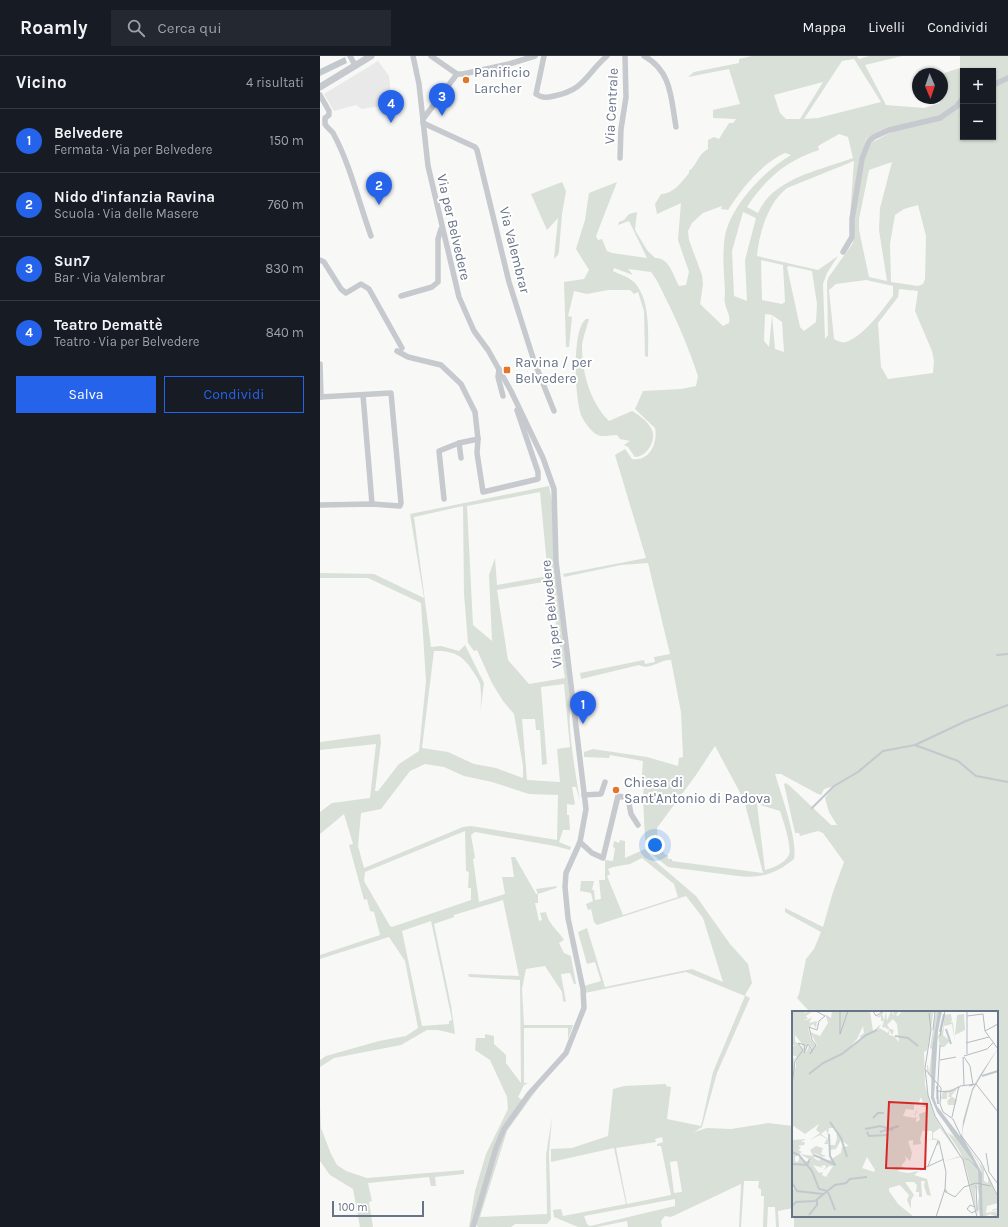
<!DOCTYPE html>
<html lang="it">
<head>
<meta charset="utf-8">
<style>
	body { margin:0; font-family:Karla,sans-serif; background:#242831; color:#f1f3f6 }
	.controls { position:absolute; right:12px; top:12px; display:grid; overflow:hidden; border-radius:0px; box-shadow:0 1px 3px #0004 }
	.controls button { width:36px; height:36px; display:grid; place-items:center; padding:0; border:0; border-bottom:1px solid #363941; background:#171b24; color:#f1f3f6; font:20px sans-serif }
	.compass { position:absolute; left:592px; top:12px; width:36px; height:36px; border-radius:50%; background:#171b24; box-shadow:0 1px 3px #0004; rotate:178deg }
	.scale { position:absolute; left:12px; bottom:10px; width:92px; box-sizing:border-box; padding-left:4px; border:2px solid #677387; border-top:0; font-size:11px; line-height:14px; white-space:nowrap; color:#677387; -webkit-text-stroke:3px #fff; paint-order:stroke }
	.you { position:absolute; left:335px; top:789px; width:14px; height:14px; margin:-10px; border:3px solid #fff; border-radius:50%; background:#1a73e8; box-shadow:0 0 0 6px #1a73e833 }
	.badge { display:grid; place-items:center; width:26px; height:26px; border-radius:50%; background:#2563eb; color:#fff; font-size:13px; font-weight:700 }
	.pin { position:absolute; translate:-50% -33px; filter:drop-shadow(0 1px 2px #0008) }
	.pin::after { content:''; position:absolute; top:21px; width:14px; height:12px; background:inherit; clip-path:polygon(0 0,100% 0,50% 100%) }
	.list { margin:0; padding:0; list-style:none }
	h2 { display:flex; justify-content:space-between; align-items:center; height:52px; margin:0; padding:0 16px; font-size:17px }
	h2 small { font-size:13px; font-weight:400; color:#9ea1a6 }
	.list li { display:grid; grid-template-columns:26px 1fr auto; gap:12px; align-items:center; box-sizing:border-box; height:64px; padding:0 16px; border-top:1px solid #363941 }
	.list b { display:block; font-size:15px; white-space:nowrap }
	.list p { margin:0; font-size:13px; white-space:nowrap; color:#9ea1a6 }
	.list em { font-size:13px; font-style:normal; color:#9ea1a6 }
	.actions { display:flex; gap:8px; padding:12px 16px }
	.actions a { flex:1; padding:9px 0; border:1px solid #2563eb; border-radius:0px; text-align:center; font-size:14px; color:#2563eb }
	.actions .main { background:#2563eb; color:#fff }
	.icon { flex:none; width:22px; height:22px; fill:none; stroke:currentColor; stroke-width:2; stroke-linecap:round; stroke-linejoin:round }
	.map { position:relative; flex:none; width:688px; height:1171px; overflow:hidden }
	header { display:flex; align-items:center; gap:24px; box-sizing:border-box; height:56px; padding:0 20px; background:#171b24; border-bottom:1px solid #363941 }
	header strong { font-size:19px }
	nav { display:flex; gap:22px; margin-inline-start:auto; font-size:14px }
	.search { width:280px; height:36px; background:#242831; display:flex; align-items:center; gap:10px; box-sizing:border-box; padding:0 14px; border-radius:0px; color:#9ea1a6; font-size:15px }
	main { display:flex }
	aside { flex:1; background:#171b24 }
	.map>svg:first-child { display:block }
	.built { fill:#e9e9e9 }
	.green { fill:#d9e0d7; fill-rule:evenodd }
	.water { fill:#c1c9cf }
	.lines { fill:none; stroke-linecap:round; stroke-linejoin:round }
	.stream { stroke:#c1c9cf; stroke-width:2 }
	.minor { stroke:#c6c9cd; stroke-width:5.5 }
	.tertiary { stroke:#c6c9cd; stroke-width:7 }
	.poi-dot { fill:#e4762a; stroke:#fff; stroke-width:1.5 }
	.labels { text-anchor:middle; stroke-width:4; stroke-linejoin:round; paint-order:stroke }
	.poi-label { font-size:14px; fill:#677387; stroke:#fff; text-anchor:start }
	.street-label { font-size:14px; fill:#677387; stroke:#fff }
	.inset-river { fill:none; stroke:#c1c9cf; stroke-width:2 }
	.inset-road { fill:none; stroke:#b5bbc3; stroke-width:1 }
	.view { fill:#d62828; fill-opacity:0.15; stroke:#d62828; stroke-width:2 }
	.inset-edge { fill:none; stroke:#677387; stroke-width:2 }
</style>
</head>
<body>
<header>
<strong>Roamly</strong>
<div class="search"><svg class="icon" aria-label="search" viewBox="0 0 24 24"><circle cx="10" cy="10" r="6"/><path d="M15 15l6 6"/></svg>Cerca qui</div>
<nav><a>Mappa</a><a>Livelli</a><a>Condividi</a></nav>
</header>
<main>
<aside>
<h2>Vicino<small>4 risultati</small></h2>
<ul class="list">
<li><span class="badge">1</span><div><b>Belvedere</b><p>Fermata · Via per Belvedere</p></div><em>150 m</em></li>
<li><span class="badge">2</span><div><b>Nido d'infanzia Ravina</b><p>Scuola · Via delle Masere</p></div><em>760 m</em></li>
<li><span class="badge">3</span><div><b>Sun7</b><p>Bar · Via Valembrar</p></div><em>830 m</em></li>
<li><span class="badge">4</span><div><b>Teatro Demattè</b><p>Teatro · Via per Belvedere</p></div><em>840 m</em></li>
</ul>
<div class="actions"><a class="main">Salva</a><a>Condividi</a></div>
</aside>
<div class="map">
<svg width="688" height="1171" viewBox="0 0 688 1171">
	<rect width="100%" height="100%" fill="#f8f8f6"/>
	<path class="built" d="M58 5 69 20 72 48 42 53 36 49 14 55 4 38Z"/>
	<g class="green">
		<path d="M432 0H537L539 3 549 0H582L545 9 566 49 604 52 620 47 618 42H622L621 18 640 12V0H688V21L673 27V15H643C643 22 645 33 643 40 634 63 577 72 555 78L546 83 530 160 534 105 467 132C448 147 439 177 437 200L498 214 518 200 507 217 503 228 505 283 508 279 507 227 508 222 533 187 534 163 544 104 551 87 575 74 617 65 643 45V81H673V30L688 25V1171H474V1160H677V956H488L489 955 477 942 479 938 486 903 494 893 501 876 468 858 465 856V852L503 871 513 836 524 806 503 777 498 775 480 780 479 777H475L464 728 466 727 470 730 511 769H517L509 756 505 742 514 730 504 733 501 739 498 738 461 718H455C461 738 478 784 474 803 457 817 441 823 418 820L348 811 333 799 327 789 325 782 323 743 324 720 322 719 323 705 290 699 289 702 264 701V696L273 693 327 701 358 710 359 702 363 701 361 656 351 604C340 603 330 615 319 609L261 623 260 617 324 604 325 608 335 606 334 601 350 598 328 507 301 509 244 521 243 518 326 502 295 399 305 393 312 403C330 406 338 386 335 372L315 353 323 335 361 333 376 330 378 320C369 293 359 269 346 243 341 233 338 225 331 216L308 213 313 219 294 212 293 215C301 219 309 221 315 227 331 246 328 278 328 301L325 300 324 255 318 236 314 238 310 234H288L267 238 254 235 248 260 252 261 249 291H246L244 226 264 223 269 214 256 193 265 164 269 137 297 126 276 180 278 184 282 183 287 195 292 197 327 202 309 165 298 169 299 166 304 164 309 158 317 156 315 174 327 194 335 202C349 201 353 219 359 230L366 229 369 216 358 184 361 147 337 158 335 148 341 138C353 138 362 126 369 117V115C377 109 378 98 388 93V84L394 81 399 83 409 67H413L416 63 393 62V54L420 48 409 13 368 21 374 16 419 7V3ZM534 3 561 46 498 62 484 63 522 5ZM503 26 480 63H466L460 57 454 39ZM519 78 528 81 533 102C501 114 453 122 438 157L427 151C445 123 467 104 499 94L498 90ZM465 97 471 99C445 114 411 149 405 180 402 198 404 217 405 235 405 239 404 243 405 247 406 254 411 260 409 267L403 270 380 248 383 229 382 219 369 184 368 175 372 167 383 157 402 150 401 153 408 154C422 132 441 108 465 97ZM572 106 560 152 559 174 567 225 549 221 539 174V163L549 114ZM598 149 606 180 605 223 603 228 598 230 571 226 570 188 575 159 584 153ZM423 156 436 162 425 204 427 245 414 240 412 195ZM441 204 463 209 465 246 462 248 442 244ZM469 210 492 215 497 248 496 266 484 275 480 271 467 211ZM546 224 573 230V240C563 253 543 281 526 286 522 287 518 285 514 283L509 234 516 228ZM579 233 598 235 595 255 612 295 614 305 613 317 568 323 561 311 558 267 578 241ZM445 258 452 259 449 291 444 285ZM452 259 462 266 464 296 455 293ZM395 690 424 744 443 817 352 805V803H348V799H345L344 796H342L341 790H338L337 772 376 719ZM437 748 460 755C463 764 472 790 469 799 465 807 453 812 445 814Z"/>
		<path d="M242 126 246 135 242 158 239 195 238 199 234 203 238 162 227 174 211 138Z"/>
		<path d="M266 263H269C267 271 263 281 262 290 262 317 270 346 289 365L312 355C319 359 327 365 331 372 338 383 327 401 315 401L308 391 304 389 310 385 300 383 297 379C290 379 282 382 276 378 272 376 264 366 262 361 255 346 251 274 266 263Z"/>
		<path d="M229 430 232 446 236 525 251 651C246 667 257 725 260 745L256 731H252L255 748 253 749 247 748V759H249L250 774H243L239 786 251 791 250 794 235 790 155 776 151 779 155 802 153 803 159 846 185 838 182 821H194L191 801H195L216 838H218L216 833 237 830 236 832 218 838V847H215L219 865 222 864 220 857 226 856C228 868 238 874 244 884L239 887 244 897 251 900 256 928H254L250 917 241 918 246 946 243 945 242 936 225 910 206 913 202 933 204 969H253L248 983V972H204V1027H208L204 1029 198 1041 202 1044 181 1074 151 1171H149L155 1135 166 1098 188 1053 187 1041 170 1004 155 994 156 982H165V978L174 980V988L186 999V1007L201 1027 200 924 149 921 148 918 199 920 183 844 134 859V861L114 868 131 949 135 978 118 974H107L81 989 14 1002 0 1011V1004L6 1000 59 985 86 980 98 972 85 905 69 881 0 903V899L60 879 54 856 50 855 47 843 44 844 29 789 33 788 24 758 0 778V756L12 747 50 742 56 688 0 694V686L60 678 61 686 55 735H58L79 708 99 695 106 625 101 547 48 522H0V517L54 518 104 542 90 458ZM220 436 228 520 177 529 175 502 169 519 172 585 153 569 147 450ZM143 450 144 538 148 587 154 595 157 594 172 627 183 645 194 658 203 710V722L176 712 154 708 128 696 102 692 114 595C134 594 144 600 154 617 156 620 159 624 160 628 163 645 159 664 157 681L164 627 145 589 139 595 121 590 111 591 94 461ZM229 525 245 622 209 628 188 604 177 534ZM244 628 250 691 237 693 240 726 207 724 202 663H215L216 674H220L222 709 227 708 221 631ZM105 708 124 711 144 720 172 726 209 738 238 739 237 784 151 770 143 771 44 812 38 790 41 757 61 753 90 715ZM145 775 146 815 149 816 148 832H151V844L72 871 70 870 44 825 45 816ZM111 865 132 964 129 965V968L102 970 82 875Z"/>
		<path d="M300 784 305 785V802L325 793 335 805 376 840 410 888 428 908 432 927 425 939 430 942 397 1017 382 1071 374 1076 387 1072 411 1073 448 1067 473 1070V1152L458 1155 459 1171H456L455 1151H448L447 1171H443L444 1140H441V1133L438 1132 439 1125H424L421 1171H419L421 1128 351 1161 345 1160 341 1165 342 1171H308L307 1165 277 1171H258L234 1161 233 1154 241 1153 243 1160 306 1148 294 1092 231 1106V1093L252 1092 288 1080 293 1033 304 1030 346 1028V1030L351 1031 347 1063 381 1070 393 1016 425 940 366 916 265 937 264 930 281 925 275 906 267 908 258 876 267 872 285 931 372 913 403 926 383 862 366 840 277 869 274 866 271 853 268 854 266 848 273 845 271 837 260 835 261 825H274L272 834H274L275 844 281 843 279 824H285V804L293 805 295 792 293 791 294 785 299 787ZM322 802 354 828 358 841 303 859 287 820 290 818 288 813 293 811 310 808ZM342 1081 343 1086 337 1088V1090H341L351 1139 307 1148 296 1092 336 1086 335 1083ZM357 1105 362 1136 354 1137 350 1106ZM355 1143V1150L270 1170 267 1168 264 1160Z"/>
		<path d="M218 1030V1032L187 1075 160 1161 227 1158 226 1099 232 1061 229 1097 231 1163 227 1168H195L191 1171H158L156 1168 178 1091 185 1075Z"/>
		<path d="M0 1049 1 1072 11 1098 17 1109 26 1115 47 1122 144 1114V1118L115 1121 116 1130H111L109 1121 48 1127 52 1145 49 1146 53 1171H40L33 1133 10 1119 0 1105Z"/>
	</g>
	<path class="water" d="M25 1 27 7 0 20V13Z"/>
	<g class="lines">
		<g class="stream">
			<path d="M677 599 688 598"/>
			<path d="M595 689 638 705 656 720 688 726"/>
			<path d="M492 752 514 730 538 716 563 695 595 689 646 665 688 649"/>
		</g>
		<g class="minor">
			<path d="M30 0 35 9"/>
			<path d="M93 0 99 28 108 110 139 241 154 275 168 294 191 335 223 402 234 433 236 505 266 753 260 786 246 817 245 831 248 862 263 933 264 952 246 997 209 1038 184 1073 176 1092 153 1171"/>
			<path d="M111 0 137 18H143L189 8 215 0"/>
			<path d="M224 0 216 38C222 42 226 42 234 40 265 34 266 18 287 0"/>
			<path d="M324 0C352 15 351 43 356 71"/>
			<path d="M673 29 688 22"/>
			<path d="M0 39 9 55V59L5 62V68C7 72 11 74 13 77 30 108 39 147 51 180"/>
			<path d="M103 63 137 18"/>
			<path d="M103 67 155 91 157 94 189 226 214 305 234 355"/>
			<path d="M300 102 301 73 306 41 305 0"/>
			<path d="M523 196 532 181V163L542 103 549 85 554 81 569 74 620 62 637 50 643 42"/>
			<path d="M0 204 4 206 21 233 26 237 41 228 49 233 82 292"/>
			<path d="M81 240 112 231 118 226V183L121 173"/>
			<path d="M77 295 88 301 121 309 141 328 155 356 158 383"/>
			<path d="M0 308 1 341"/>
			<path d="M179 313 178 321 183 340"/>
			<path d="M43 339 52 448"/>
			<path d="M0 341 71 337 81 447 80 450 52 448 0 449"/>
			<path d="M141 402 139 387 158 383 157 397 163 436 218 423V416L197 354"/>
			<path d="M124 443 119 395 139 387"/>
			<path d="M264 739 281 738 285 726"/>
			<path d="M260 786 272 797 283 802 298 740 308 742 311 758 318 769"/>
		</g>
		<path class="tertiary" d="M0 31 51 0"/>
	</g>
	<g class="poi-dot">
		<circle cx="146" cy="24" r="4"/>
		<rect x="183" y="310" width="8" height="8" rx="2"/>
		<circle cx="296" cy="734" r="4"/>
	</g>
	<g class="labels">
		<g class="poi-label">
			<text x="154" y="21">Panificio<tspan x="154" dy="16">Larcher</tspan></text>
			<text x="195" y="311">Ravina / per<tspan x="195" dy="16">Belvedere</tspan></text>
			<text x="304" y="731">Chiesa di<tspan x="304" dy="16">Sant'Antonio di Padova</tspan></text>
		</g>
		<g class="street-label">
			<text transform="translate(291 50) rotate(-87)" y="5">Via Centrale</text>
			<text transform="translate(134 171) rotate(77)" y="5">Via per Belvedere</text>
			<text transform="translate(195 194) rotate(76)" y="5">Via Valembrar</text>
			<text transform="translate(231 558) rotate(-96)" y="5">Via per Belvedere</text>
		</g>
	</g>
	<g transform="translate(472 955)">
		<rect width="206" height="206" fill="#f8f8f6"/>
		<path d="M0 0H14L12 3 15 1 21 0 14 5 16 8 11 9H15L20 6 17 12 25 10 24 17 21 13 16 17 19 29 24 35 20 40V37L16 32 14 40V36L12 34 11 42 15 40 17 35 19 39 18 43 25 34 18 21 28 25 36 12 33 3 39 7 40 0H78L81 20 89 13 87 17 96 22 97 18H93L96 17 90 16 92 10H89V5L88 6 84 7 89 3 90 5 89 2 90 1 92 10 94 0 95 10 99 0 102 5 101 0H107L104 4 106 5 110 0H146L143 19 140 68 136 63 135 58V54H136L137 63 140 38 138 37 144 1 141 2 137 36V28L135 39 132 41 133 74 142 104 149 116 150 117 162 134 169 146 153 150 168 145 148 117 141 122V127L147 129 148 133 145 134V129L128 128 129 133 121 134V129L116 130 120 142 118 150 113 145 114 149 109 155 112 156 105 160 116 162 127 160 122 164 135 168 139 185 135 184 132 175 133 170H129L130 186H127V181H124L125 174 122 171H113L122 184 119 189V198L115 189 117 184 108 174 97 177V180L106 193 122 206H0V181L3 176 1 173 0 176V129L14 128 9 131H13L12 134 6 135 9 137 6 139 10 141 3 146V150L6 151 8 145 13 150H20L8 143 21 145 18 139 24 135 31 137 29 143 34 145 30 146 23 142 22 147 27 150 29 148 35 151 49 142 50 136 57 135 49 129 44 138 38 139 37 134H43L45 127 44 117H37L36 124 34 119 29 123 36 128V133H32L35 128 28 124 18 129 28 122 24 119 27 113 13 123 0 114 1 61 4 56V49L11 38 10 33 3 24V30L11 38 5 47 2 49 3 55 1 61 0 67V46L2 48 5 46 0 44V35L5 34H0ZM101 8 105 13 107 31 102 25 97 24V19L100 24 102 19 98 18 95 14ZM71 15 72 22 67 26 70 27 55 39 65 28ZM129 86 132 95 127 96H134L135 100 127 103 128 109 124 111V107H126L123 106 124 101 126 103 124 99ZM122 93H126L123 103 121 104H123V107L111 105 114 98 122 99ZM131 118V120H140V129L128 128ZM75 146 83 159 82 161 70 157ZM21 154 31 157 29 155 33 154 34 156 31 160 37 155H41L34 166 30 164 31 161 27 162ZM159 3 160 10H158L161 12 163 32 160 13 152 15 151 24 158 30 152 36H148L146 25 151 18 152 4ZM172 3 173 19 163 24 165 4ZM166 77 159 85 165 89 163 94H156L155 90 159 86H156L157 82 161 80 158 81H155V88H149L151 80ZM154 113 179 146 186 159 188 170V206L187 198 185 204V200L187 184 185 175 187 174H184L183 179 184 199 174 157 168 141 151 115 153 114 151 115 155 121 162 126ZM169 126 192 158V170L196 172V165L206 188V192L195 195 194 202 200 200V199L206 197V198L195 202 206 200 204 201 206 206 198 203 191 206 190 162 187 153Z" fill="#d9e0d7" fill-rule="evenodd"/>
		<path d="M146 0H150L146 20 142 86 145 95 168 125 170 123 171 110 180 78 188 64 206 37 181 79 171 117 170 125 190 162 191 206H188L186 159 178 150 170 147 176 148 183 153 145 101 139 87 140 38Z" fill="#c1c9cf"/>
		<path class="inset-river" d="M154 18 159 33M148 21 152 3M103 25 116 27 126 35M17 63 31 52 50 43 74 24 85 19M190 65 206 60M145 75 146 93M81 107 86 102H92M38 111 49 127 55 146M73 118 88 115 101 119M75 121 77 125 96 124M88 121 107 115M37 123 38 145 43 154M0 141 7 144 20 160 27 178 36 180M22 144 44 154M0 153 15 154 18 148M0 172 5 180 31 183M36 181 43 199M0 195 4 191 23 190 43 174 54 172 58 168 75 166M17 204 25 194V188"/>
		<path class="inset-road" d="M48 0V23L56 0M81 0 84 5 92 0M175 0V43M137 2 139 19 133 57 136 84 143 105 171 149 185 206M175 5 191 3 193 20M206 13 193 20 206 38M141 19 143 1M148 25 153 0M174 32 197 26M172 45 195 38 201 32M171 46 172 74M172 46 178 55 181 74 177 75M148 49 164 46M134 59 149 77 148 93 151 101 161 108 168 123 189 151 206 186M0 74 3 50 11 39 6 32 13 34 12 42 16 33 20 39 18 43 24 34 20 29 17 16 25 19 27 10 33 5 24 0M168 75 184 73 206 101M145 80 157 81 166 76M145 88 148 34M160 106 167 75V77M147 130 154 161 153 178M194 142 197 161 206 173M136 155 146 130M128 159 152 148M152 180 163 186 172 176 184 172 199 175M183 196 178 194 175 198 180 202 185 199 184 174M144 206 153 178 155 181"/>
		<path class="view" d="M97 91 135 93 133 158 94 157Z"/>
		<rect width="206" height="206" class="inset-edge"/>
	</g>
</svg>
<div class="controls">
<button>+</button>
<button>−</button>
</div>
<svg class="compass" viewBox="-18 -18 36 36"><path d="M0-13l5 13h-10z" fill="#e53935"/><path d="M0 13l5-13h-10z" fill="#9ea1a6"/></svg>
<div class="scale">100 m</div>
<div class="you"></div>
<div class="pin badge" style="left:263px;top:668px">1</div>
<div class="pin badge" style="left:59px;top:149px">2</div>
<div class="pin badge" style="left:122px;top:60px">3</div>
<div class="pin badge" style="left:71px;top:67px">4</div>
</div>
</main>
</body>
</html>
